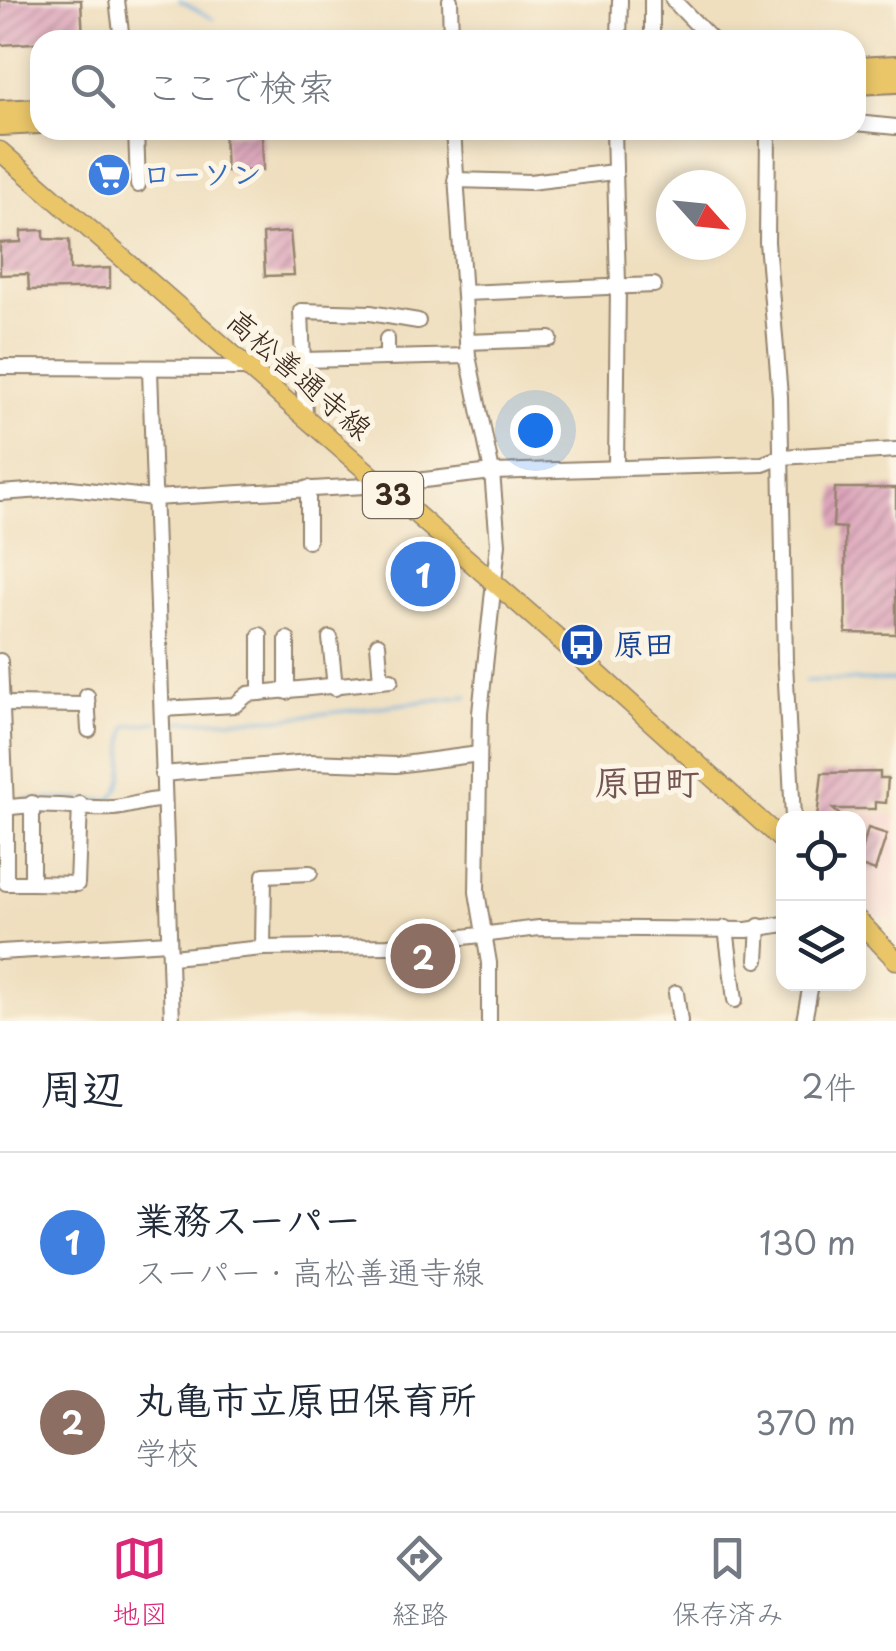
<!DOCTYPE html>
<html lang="ja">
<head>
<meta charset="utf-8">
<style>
	body { margin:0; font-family:"Playpen Sans","Klee One",sans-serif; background:#f6f6f7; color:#1f2937 }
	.controls { position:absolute; right:30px; bottom:30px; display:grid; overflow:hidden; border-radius:20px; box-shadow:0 5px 15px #0003 }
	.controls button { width:90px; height:90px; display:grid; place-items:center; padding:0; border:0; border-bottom:2px solid #e0e1e3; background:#fff; color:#1f2937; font:50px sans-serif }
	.compass { position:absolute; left:656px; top:170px; width:90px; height:90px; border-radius:50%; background:#fff; box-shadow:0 5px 15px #0003; rotate:117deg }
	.you { position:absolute; left:535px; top:430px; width:35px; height:35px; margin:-25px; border:8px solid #fff; border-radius:50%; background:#1a73e8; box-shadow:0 0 0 15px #1a73e833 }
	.badge { display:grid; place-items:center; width:65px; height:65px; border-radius:50%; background:#db2777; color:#fff; font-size:32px; font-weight:700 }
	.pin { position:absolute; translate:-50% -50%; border:5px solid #fff; box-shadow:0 2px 10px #0006 }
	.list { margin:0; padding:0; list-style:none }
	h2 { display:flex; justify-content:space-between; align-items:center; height:130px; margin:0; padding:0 40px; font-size:42px }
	h2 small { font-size:32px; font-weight:400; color:#747a83 }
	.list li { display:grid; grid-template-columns:65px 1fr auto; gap:30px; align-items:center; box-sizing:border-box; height:180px; padding:0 40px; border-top:2px solid #e0e1e3 }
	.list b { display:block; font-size:38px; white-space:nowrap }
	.list p { margin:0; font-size:32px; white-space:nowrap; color:#747a83 }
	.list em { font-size:32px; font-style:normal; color:#747a83 }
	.icon { flex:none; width:55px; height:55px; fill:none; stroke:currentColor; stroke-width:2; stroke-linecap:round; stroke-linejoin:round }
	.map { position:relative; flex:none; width:896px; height:1021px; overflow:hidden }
	.search { position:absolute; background:#fff; box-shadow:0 5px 15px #0003; left:30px; right:30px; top:30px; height:110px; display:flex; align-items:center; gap:25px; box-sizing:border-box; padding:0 35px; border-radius:30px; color:#747a83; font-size:38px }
	.sheet { height:490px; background:#fff }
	nav { display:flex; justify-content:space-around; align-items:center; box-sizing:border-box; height:140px; border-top:2px solid #e0e1e3; background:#fff; font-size:28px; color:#747a83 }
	nav a { display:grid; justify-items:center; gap:5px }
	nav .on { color:#db2777 }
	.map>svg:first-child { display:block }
	.built { fill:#f7d0cc }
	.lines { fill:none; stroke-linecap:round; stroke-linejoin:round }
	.stream { stroke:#68a9dc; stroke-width:2.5 }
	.building { fill:url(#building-hatch) }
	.minor-casing { stroke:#95846e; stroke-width:18 }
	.major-casing { stroke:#95846e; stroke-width:21 }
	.highway-casing { stroke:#95846e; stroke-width:24 }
	.minor { stroke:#fff; stroke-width:14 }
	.major { stroke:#eac669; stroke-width:18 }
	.highway { stroke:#eac669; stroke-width:20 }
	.labels { text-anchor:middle; stroke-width:10; stroke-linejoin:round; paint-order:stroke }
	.shield { fill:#fcf5e5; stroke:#75675a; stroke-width:2.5 }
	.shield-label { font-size:28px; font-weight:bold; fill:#3b2a1e }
	.shop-label { font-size:30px; font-weight:bold; fill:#366cbe; stroke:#fcf5e5; text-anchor:start }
	.street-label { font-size:30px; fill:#3b2a1e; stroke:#fcf5e5 }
	.transit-label { font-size:30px; font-weight:bold; fill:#164399; stroke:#fcf5e5; text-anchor:start }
	.quarter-label { font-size:35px; font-weight:bold; fill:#745555; stroke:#fcf5e5 }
</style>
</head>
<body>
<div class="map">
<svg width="896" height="1021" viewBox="0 0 896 1021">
	<defs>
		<pattern id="building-hatch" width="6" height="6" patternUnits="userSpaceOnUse" patternTransform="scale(2.5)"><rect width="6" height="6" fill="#dda5bb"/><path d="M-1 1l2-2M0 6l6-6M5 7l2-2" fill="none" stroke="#b48797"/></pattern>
	</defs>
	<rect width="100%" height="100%" fill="#fcf5e5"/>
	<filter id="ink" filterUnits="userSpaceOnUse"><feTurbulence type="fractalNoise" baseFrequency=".01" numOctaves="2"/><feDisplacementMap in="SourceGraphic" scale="20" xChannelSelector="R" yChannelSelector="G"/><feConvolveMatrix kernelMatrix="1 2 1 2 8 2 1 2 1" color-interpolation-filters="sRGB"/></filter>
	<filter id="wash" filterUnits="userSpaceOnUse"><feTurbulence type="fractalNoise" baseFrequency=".0048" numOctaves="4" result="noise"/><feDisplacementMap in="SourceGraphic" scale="40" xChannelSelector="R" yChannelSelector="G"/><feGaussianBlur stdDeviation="2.25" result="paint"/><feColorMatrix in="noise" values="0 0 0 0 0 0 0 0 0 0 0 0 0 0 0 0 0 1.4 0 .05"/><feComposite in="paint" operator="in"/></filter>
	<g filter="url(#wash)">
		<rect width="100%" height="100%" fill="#efdfbf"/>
		<path class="built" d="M861 812 896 815V919L876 918 858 898Z"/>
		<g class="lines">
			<g class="stream">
				<path d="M179 0 213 19"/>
				<path d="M421 130 447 142"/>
				<path d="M805 681 896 680"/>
				<path d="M166 722 288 718 468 696"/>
				<path d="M23 799 110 800C132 781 119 750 127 726L158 722"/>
			</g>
		</g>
		<g id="blocks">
			<g class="building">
				<path d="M0 0H81L83 40 0 45Z"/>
				<path d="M262 132 263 170 226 171 224 134Z"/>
				<path d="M95 168H124V182L95 183Z"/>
				<path d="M44 230V239L69 240 70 270 110 268V288L29 290 28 274 0 275V243L21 242V231Z"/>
				<path d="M290 232 294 275 265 276 263 234Z"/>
				<path d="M835 488H896V634L846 633 845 528 833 527Z"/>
				<path d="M408 552 427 560V566L440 568 441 588H407Z"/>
				<path d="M880 772V778H888L886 803 875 802V809H833L843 818H817L822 773Z"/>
				<path d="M868 828 887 834 875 871 858 865Z"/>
			</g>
		</g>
	</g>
	<g filter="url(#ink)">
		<use href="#blocks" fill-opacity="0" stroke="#95846e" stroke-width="2.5"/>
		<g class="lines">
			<g class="minor-casing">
				<g id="minor">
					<path d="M117 0 122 40"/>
					<path d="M450 0 451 40"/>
					<path d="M673 0 712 40"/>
					<path d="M619 40 620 0"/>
					<path d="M652 40V0"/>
					<path d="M856 123 896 127"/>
					<path d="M136 130 138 185"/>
					<path d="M453 130 468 356 492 472 498 544 480 713 477 892 489 963V1021"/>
					<path d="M614 130 618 285 616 466"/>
					<path d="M768 130 767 242 780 396 785 662 793 818"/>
					<path d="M455 180 530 182 614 172"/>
					<path d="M465 293 654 285"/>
					<path d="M387 339V358"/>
					<path d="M467 342 550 339"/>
					<path d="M303 360 468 356"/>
					<path d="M0 367 249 368"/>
					<path d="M150 370 172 1021"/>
					<path d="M305 417 301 311 370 313 418 321"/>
					<path d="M308 488V541"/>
					<path d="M0 493 71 488 153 498 382 485 492 472 763 464 781 457 896 450"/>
					<path d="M260 635V693"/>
					<path d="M330 638 335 688"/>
					<path d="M378 644 381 681"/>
					<path d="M0 661 6 808C43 801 76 810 113 808 129 807 144 800 161 800"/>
					<path d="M287 692V639"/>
					<path d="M87 696 89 730"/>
					<path d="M2 704 88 705"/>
					<path d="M162 709 235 705 248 694 391 680"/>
					<path d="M162 774 310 762 396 765 479 754"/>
					<path d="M0 808H6V883H32V803"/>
					<path d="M32 883 77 884 80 804"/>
					<path d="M726 928 735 1000"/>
					<path d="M263 948 264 875 310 873"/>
					<path d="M0 952 169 942"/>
					<path d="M172 957 263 948 388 946 539 928 747 930 784 924"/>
					<path d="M757 960 759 926"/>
					<path d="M676 993 680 1021"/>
					<path d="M804 1021 811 984"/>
				</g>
			</g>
			<g class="major-casing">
				<g id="major">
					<path d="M0 151 575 653 784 842"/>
					<path d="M858 920 896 960"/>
				</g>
			</g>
			<g class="highway-casing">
				<g id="highway">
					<path d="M856 68 896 66"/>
					<path d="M856 84 896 82"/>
					<path d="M0 111 40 109"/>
					<path d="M0 125 40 123"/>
				</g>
			</g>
			<use href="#minor" class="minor"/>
			<use href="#major" class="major"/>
			<use href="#highway" class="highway"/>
		</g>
	</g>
	<defs>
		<g id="supermarket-disc" transform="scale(2.25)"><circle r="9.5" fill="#3f7fe0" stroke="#fcf5e5"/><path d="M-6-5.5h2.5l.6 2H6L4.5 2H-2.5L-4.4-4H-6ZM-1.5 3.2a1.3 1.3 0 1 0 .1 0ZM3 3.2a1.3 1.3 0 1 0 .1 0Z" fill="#fff"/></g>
		<g id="bus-disc" transform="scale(2.25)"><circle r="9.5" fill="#1a4fb4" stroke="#fcf5e5"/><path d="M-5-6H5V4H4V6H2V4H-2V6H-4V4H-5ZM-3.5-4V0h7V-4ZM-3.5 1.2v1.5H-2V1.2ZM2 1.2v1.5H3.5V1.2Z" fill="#fff"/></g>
	</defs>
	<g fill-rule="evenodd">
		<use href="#supermarket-disc" x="109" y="175"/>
		<use href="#bus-disc" x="582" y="645"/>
	</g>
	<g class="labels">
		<rect class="shield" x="363" y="472" width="60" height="46" rx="8"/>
		<g class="shield-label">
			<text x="393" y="505">33</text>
		</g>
		<g class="shop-label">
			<text x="142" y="185">ローソン</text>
		</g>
		<g class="street-label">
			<text transform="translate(299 375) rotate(41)" y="10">高松善通寺線</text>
		</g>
		<g class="transit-label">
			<text x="614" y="655">原田</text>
		</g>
		<g class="quarter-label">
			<text x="647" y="795">原田町</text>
		</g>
	</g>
</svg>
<div class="controls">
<button><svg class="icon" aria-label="locate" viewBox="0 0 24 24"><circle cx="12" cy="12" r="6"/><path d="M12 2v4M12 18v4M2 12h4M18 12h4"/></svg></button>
<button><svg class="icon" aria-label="layers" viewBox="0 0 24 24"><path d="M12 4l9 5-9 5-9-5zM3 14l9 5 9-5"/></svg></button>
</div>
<svg class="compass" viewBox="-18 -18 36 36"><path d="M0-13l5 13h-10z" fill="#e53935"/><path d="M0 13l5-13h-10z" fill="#747a83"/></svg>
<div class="you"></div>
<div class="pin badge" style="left:423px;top:574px;background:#3f7fe0">1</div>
<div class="pin badge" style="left:423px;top:956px;background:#8d6e63">2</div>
<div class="search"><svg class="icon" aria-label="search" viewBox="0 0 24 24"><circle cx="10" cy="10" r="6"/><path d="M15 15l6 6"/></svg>ここで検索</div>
</div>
<section class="sheet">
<h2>周辺<small>2件</small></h2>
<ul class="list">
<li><span class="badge" style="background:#3f7fe0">1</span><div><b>業務スーパー</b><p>スーパー · 高松善通寺線</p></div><em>130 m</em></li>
<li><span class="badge" style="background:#8d6e63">2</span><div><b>丸亀市立原田保育所</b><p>学校</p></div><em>370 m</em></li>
</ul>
</section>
<nav>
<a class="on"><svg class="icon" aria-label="map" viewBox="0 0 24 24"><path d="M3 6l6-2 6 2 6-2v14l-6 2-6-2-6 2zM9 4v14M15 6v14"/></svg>地図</a>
<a><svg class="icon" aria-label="directions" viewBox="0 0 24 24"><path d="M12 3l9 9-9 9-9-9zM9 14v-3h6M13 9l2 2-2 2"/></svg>経路</a>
<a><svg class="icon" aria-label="saved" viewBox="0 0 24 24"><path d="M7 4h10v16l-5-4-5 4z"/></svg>保存済み</a>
</nav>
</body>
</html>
